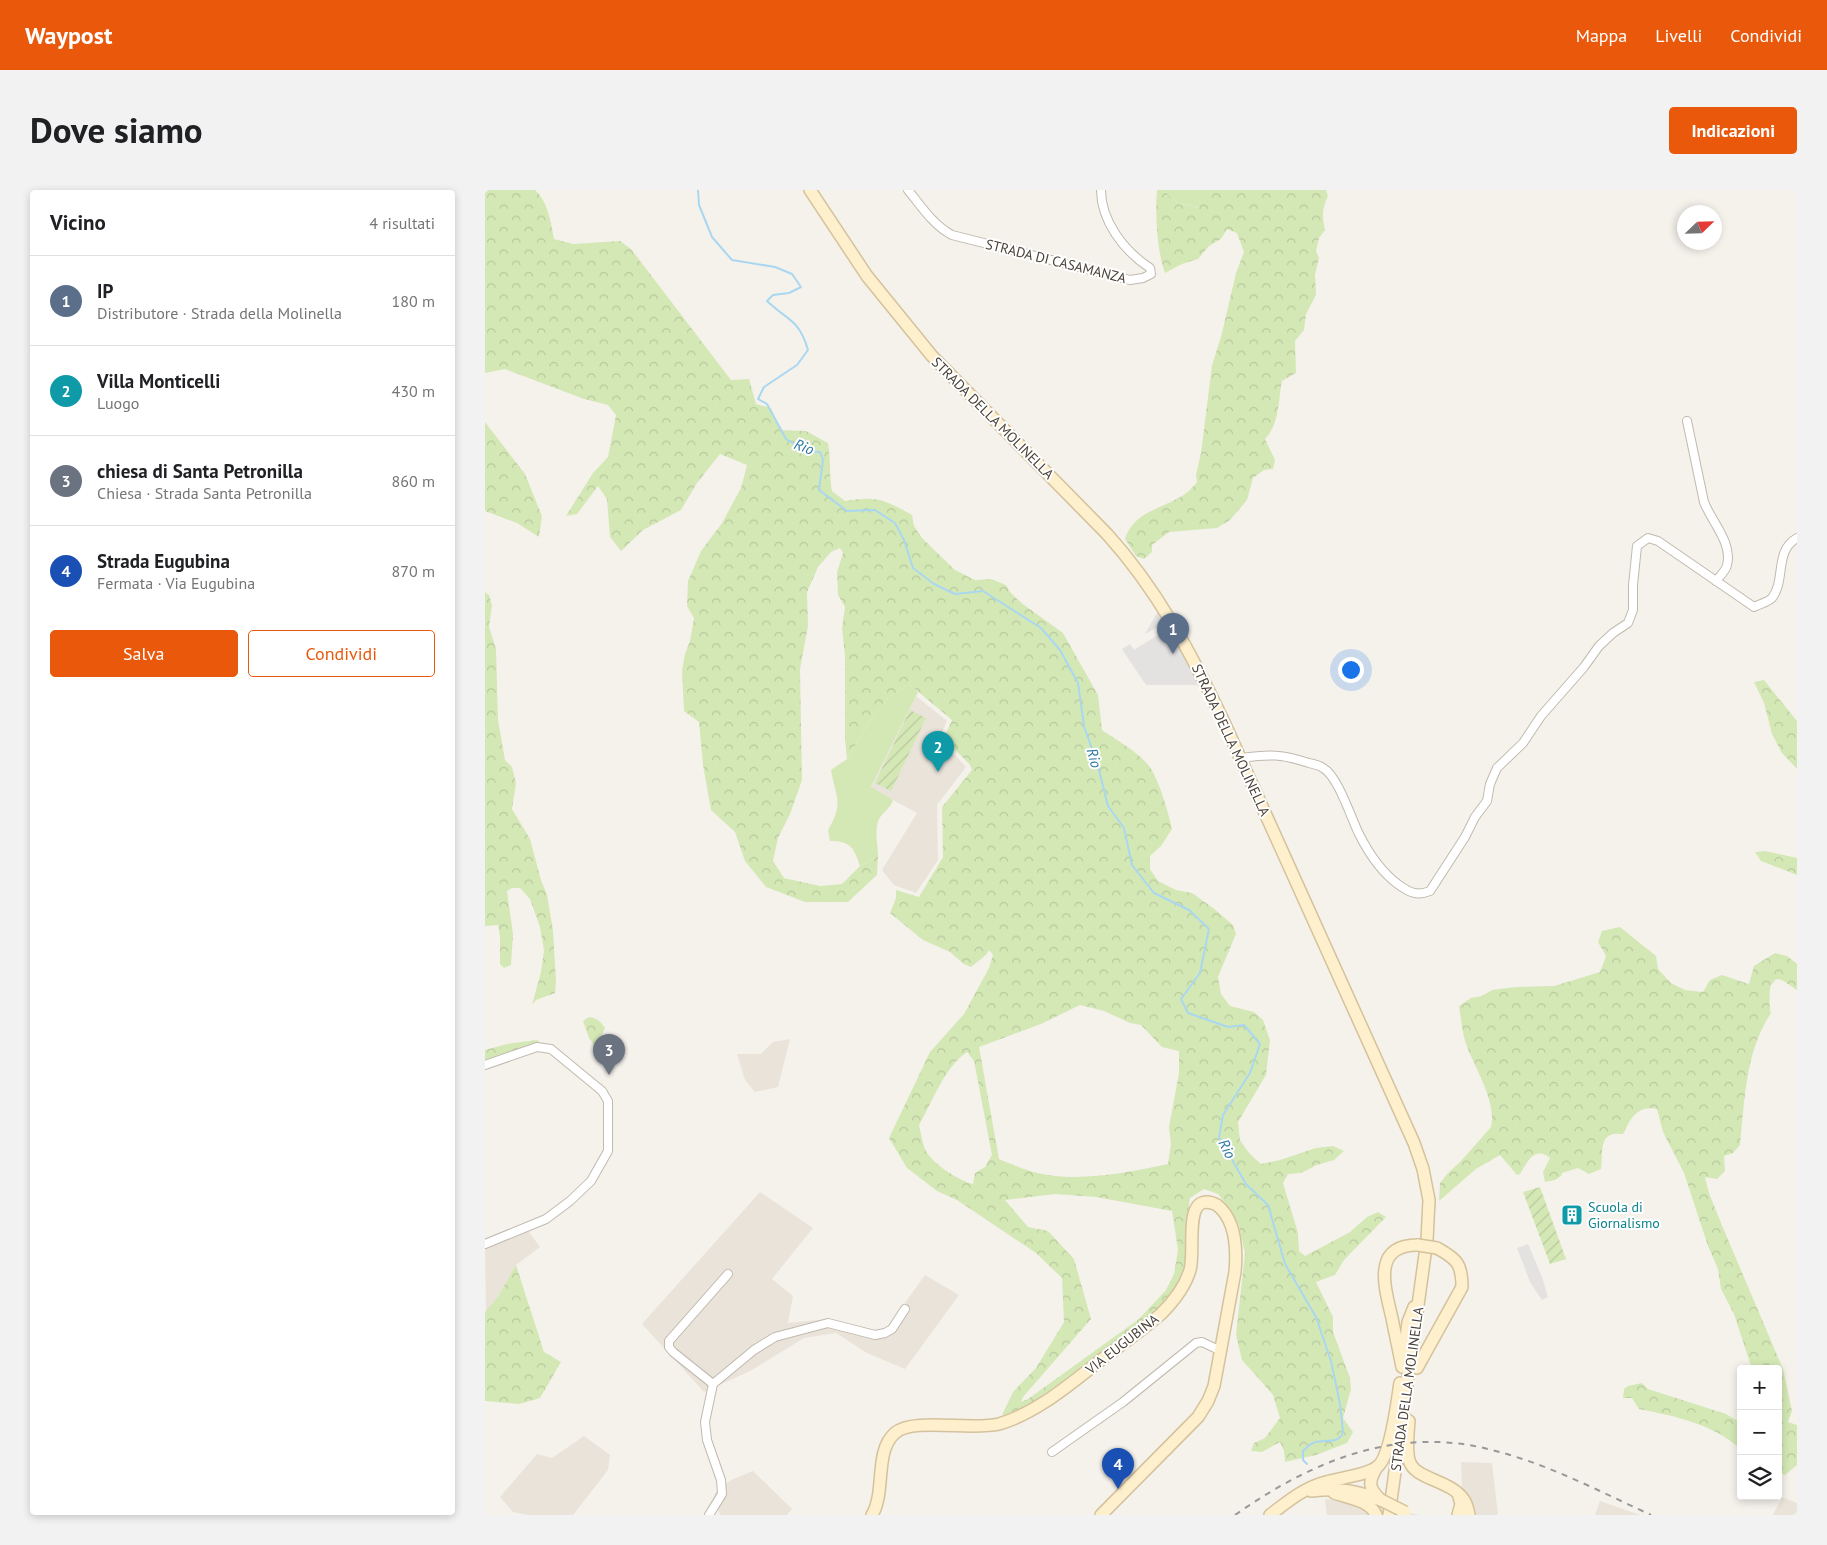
<!DOCTYPE html>
<html lang="it">
<head>
<meta charset="utf-8">
<style>
	body { margin:0; font-family:"PT Sans",sans-serif; background:#f2f2f2; color:#202124 }
	.controls { position:absolute; right:15px; bottom:15px; display:grid; overflow:hidden; border-radius:5px; box-shadow:0 2px 8px #0003 }
	.controls button { width:45px; height:45px; display:grid; place-items:center; padding:0; border:0; border-bottom:1px solid #e0e0e0; background:#fff; color:#202124; font:25px sans-serif }
	.compass { position:absolute; left:1192px; top:15px; width:45px; height:45px; border-radius:50%; background:#fff; box-shadow:0 2px 8px #0003; rotate:67deg }
	.you { position:absolute; left:865px; top:479px; width:18px; height:18px; margin:-12px; border:4px solid #fff; border-radius:50%; background:#1a73e8; box-shadow:0 0 0 8px #1a73e833 }
	.badge { display:grid; place-items:center; width:32px; height:32px; border-radius:50%; background:#ea580c; color:#fff; font-size:16px; font-weight:700 }
	.pin { position:absolute; translate:-50% -41px; filter:drop-shadow(0 1px 2px #0008) }
	.pin::after { content:''; position:absolute; top:26px; width:18px; height:15px; background:inherit; clip-path:polygon(0 0,100% 0,50% 100%) }
	.list { margin:0; padding:0; list-style:none }
	h2 { display:flex; justify-content:space-between; align-items:center; height:65px; margin:0; padding:0 20px; font-size:21px }
	h2 small { font-size:16px; font-weight:400; color:#757577 }
	.list li { display:grid; grid-template-columns:32px 1fr auto; gap:15px; align-items:center; box-sizing:border-box; height:90px; padding:0 20px; border-top:1px solid #e0e0e0 }
	.list b { display:block; font-size:19px; white-space:nowrap }
	.list p { margin:0; font-size:16px; white-space:nowrap; color:#757577 }
	.list em { font-size:16px; font-style:normal; color:#757577 }
	.actions { display:flex; gap:10px; padding:15px 20px }
	.actions a { flex:1; padding:11px 0; border:1px solid #ea580c; border-radius:5px; text-align:center; font-size:18px; color:#ea580c }
	.actions .main { background:#ea580c; color:#fff }
	.icon { flex:none; width:28px; height:28px; fill:none; stroke:currentColor; stroke-width:2; stroke-linecap:round; stroke-linejoin:round }
	.map { position:relative; flex:none; width:1312px; height:1325px; overflow:hidden; border-radius:5px }
	header { display:flex; align-items:center; gap:30px; box-sizing:border-box; height:70px; padding:0 25px; background:#ea580c; color:#fff }
	header strong { font-size:24px }
	nav { display:flex; gap:28px; margin-inline-start:auto; font-size:18px }
	.intro { display:flex; align-items:center; justify-content:space-between; box-sizing:border-box; height:120px; padding:0 30px }
	h1 { margin:0; font-size:35px }
	.button { padding:12px 22px; border-radius:5px; background:#ea580c; color:#fff; font-size:18px; font-weight:700 }
	main { display:flex; gap:30px; padding:0 30px }
	aside { flex:1; background:#fff; border-radius:5px; box-shadow:0 2px 8px #0003 }
	.map>svg:first-child { display:block }
	.residential { fill:#e9e3da }
	.grass { fill:#d4e8b6 }
	.forest { fill:url(#forest-crowns); fill-rule:evenodd }
	.garden { fill:url(#garden-furrows) }
	.parking { fill:#e4e2e0 }
	.lines { fill:none; stroke-linecap:round; stroke-linejoin:round }
	.stream { stroke:#aad7f0; stroke-width:2 }
	.street-casing { stroke:#c1b9ae; stroke-width:10 }
	.secondary-casing { stroke:#d4c29c; stroke-width:14 }
	.street { stroke:#fff; stroke-width:8 }
	.secondary { stroke:#feefcd; stroke-width:11 }
	.rail { stroke:#999; stroke-width:2; stroke-dasharray:6 6; stroke-linecap:butt }
	.secondary-bridge-casing { stroke:#d4c29c; stroke-width:14; stroke-linecap:butt }
	.secondary-bridge { stroke:#feefcd; stroke-width:11 }
	.labels { text-anchor:middle; stroke-width:4; stroke-linejoin:round; paint-order:stroke }
	.street-label { font-size:14px; fill:#4a4239; stroke:#fff }
	.culture-label { font-size:14px; fill:#0d838f; stroke:#fff; text-anchor:start }
	.water-label { font-size:15px; font-style:italic; fill:#3079a5; stroke:#fff }
</style>
</head>
<body>
<header>
<strong>Waypost</strong>
<nav><a>Mappa</a><a>Livelli</a><a>Condividi</a></nav>
</header>
<div class="intro"><h1>Dove siamo</h1><a class="button">Indicazioni</a></div>
<main>
<aside>
<h2>Vicino<small>4 risultati</small></h2>
<ul class="list">
<li><span class="badge" style="background:#5c6f8a">1</span><div><b>IP</b><p>Distributore · Strada della Molinella</p></div><em>180 m</em></li>
<li><span class="badge" style="background:#0f9aa8">2</span><div><b>Villa Monticelli</b><p>Luogo</p></div><em>430 m</em></li>
<li><span class="badge" style="background:#6b7280">3</span><div><b>chiesa di Santa Petronilla</b><p>Chiesa · Strada Santa Petronilla</p></div><em>860 m</em></li>
<li><span class="badge" style="background:#1a4fb4">4</span><div><b>Strada Eugubina</b><p>Fermata · Via Eugubina</p></div><em>870 m</em></li>
</ul>
<div class="actions"><a class="main">Salva</a><a>Condividi</a></div>
</aside>
<div class="map">
<svg width="1312" height="1325" viewBox="0 0 1312 1325">
	<defs>
		<pattern id="forest-crowns" width="20" height="18" patternUnits="userSpaceOnUse" patternTransform="scale(1.25)"><rect width="20" height="18" fill="#d4e8b6"/><path d="M2 6a3 3 0 1 1 6 0M12 15a3 3 0 1 1 6 0" fill="none" stroke="#b8c89d"/></pattern>
		<pattern id="garden-furrows" width="10" height="10" patternUnits="userSpaceOnUse" patternTransform="scale(1.25)"><rect width="10" height="10" fill="#d4e8b6"/><path d="M-1 1l2-2M0 10L10 0M9 11l2-2" fill="none" stroke="#b8c89d"/></pattern>
	</defs>
	<rect width="100%" height="100%" fill="#f5f2ec"/>
	<g class="residential">
		<path d="M431 506 462 531 454 548 481 577 452 615 453 670 431 703 409 695 397 680 432 623 386 598Z"/>
		<path d="M305 849 293 897 270 902 260 890 252 864H276L288 852Z"/>
		<path d="M275 1002 328 1038 287 1089 308 1106 303 1133 342 1129 395 1141 402 1138 440 1085 474 1105 420 1179 382 1163 351 1143 319 1148 265 1181 219 1202 157 1134Z"/>
		<path d="M38 1034 55 1057 31 1075 12 1108 1 1123 0 1055Z"/>
		<path d="M99 1246 125 1265 123 1280 88 1325H43L28 1322 15 1307 52 1264 67 1268Z"/>
		<path d="M976 1272 1007 1273 1013 1325H978Z"/>
		<path d="M268 1281 307 1319 302 1325H235L229 1304 246 1290Z"/>
		<path d="M1297 1307 1312 1313V1325H1288Z"/>
		<path d="M840 1309 935 1325H842Z"/>
		<path d="M1115 1311 1155 1325H1110Z"/>
	</g>
	<g class="grass">
		<path d="M678 0H719L715 18 693 13Z"/>
		<path d="M424 494 433 502 386 597 408 610C405 619 398 622 394 629 389 641 393 654 393 666L375 676C369 658 366 651 345 651L343 640C359 613 351 608 346 580L362 569 390 523 403 508Z"/>
	</g>
	<g class="forest">
		<path d="M0 0H50C63 12 66 32 69 49L88 54 135 51 146 59 246 190 264 189 271 214 286 218 295 240 321 241 343 253C346 269 344 285 347 301L360 311C391 306 399 309 427 325L429 336 437 348 470 380 490 390 506 389 521 395 525 402 535 412 578 443 613 505 617 540C633 551 652 561 664 576 673 587 684 624 687 639L676 656 665 666V679L673 691 691 700 707 703 728 718 748 735 751 744 733 787 736 804 745 816 769 822 778 830 785 850 781 885 753 932 755 950 764 963 776 974 795 970 831 958 848 956 859 961 849 970 832 975 816 983 803 984 798 993 813 1043 814 1061 820 1066 865 1042 882 1027 893 1022 901 1027 859 1070 850 1085 831 1092 848 1127V1142L865 1188 866 1199 858 1228 868 1242 862 1253 831 1265 800 1272 799 1261 795 1252 777 1262 766 1261 769 1253 780 1248 795 1228 788 1205 757 1170 751 1145 760 1063 754 1036 747 1022 733 1004 719 999 705 1008 703 1021V1065L697 1094 659 1133 560 1209 525 1225H517L528 1202 551 1178 579 1132 577 1088 551 1063 472 1010 452 1001 422 978 404 948 445 862 479 824 504 778 508 765 504 760 501 765 486 777 479 774 465 762 438 750 405 723 411 708V700L434 707 458 667 457 617 487 580 485 575 459 548 467 530 424 494 403 508 390 523 362 569 360 549V466L357 438 360 417 353 405 352 382 358 363 355 358 346 362 333 377 322 402 323 436 315 479 317 590 305 624 293 648 288 671 299 688 335 696 357 694 375 676 393 666 392 685 363 712H320L281 697 260 671 250 642 226 620 218 575 214 532 199 521 197 480 200 464 205 451 209 428 202 416 203 391 216 361 237 333 256 298 262 275 235 264 212 293 196 320 158 340 136 361 125 347 122 309 113 296 92 324 81 326 108 283 123 267 131 225 123 215 99 209 20 179 0 183ZM595 815 619 821 645 833 656 835 677 857 694 861V883L684 937 686 954 683 974C646 982 595 992 557 984 542 981 528 975 514 969L494 857 556 834ZM482 862 489 871 507 965 500 977 490 983 488 994C474 991 446 973 440 959 437 952 436 943 434 935 448 911 459 878 482 862ZM570 1004 611 1007 687 1021 693 1060 689 1084 681 1100 654 1129 543 1209 536 1212 538 1207 606 1129 589 1069 563 1041 543 1037 520 1010Z"/>
		<path d="M672 0H678L693 13 714 18 719 0H841L843 6C837 19 837 26 840 40L834 48 831 61 834 68 830 85 831 105 821 124 819 140 810 151 811 183 797 191C793 211 795 233 780 249L790 270 788 279 779 280 768 288 762 310 745 330 732 338 684 342 667 355V362L659 369 651 366 640 349C651 314 692 320 712 292L711 285 716 263 727 175 736 147 751 83 759 62 752 43 742 39 736 49 724 56 713 69 697 74 680 83C672 61 670 23 672 0Z"/>
		<path d="M0 232 40 284 57 326 54 347 32 333 0 321Z"/>
		<path d="M0 402 4 405 7 415 4 437 11 459 13 530 20 570 27 577 31 593 27 619 45 649 56 690 62 705 68 740 71 791 70 803 51 810 47 815 56 782 59 760 55 737 45 709 35 698H27L22 701 28 744 26 775 19 778 15 774V747L13 735 0 736Z"/>
		<path d="M1279 490 1312 531V579L1297 563 1287 544 1279 513 1269 492Z"/>
		<path d="M1280 661 1312 668V685L1276 671 1270 662Z"/>
		<path d="M1135 737 1171 766 1173 779 1186 793 1200 800 1218 802 1225 790 1237 785 1264 794 1269 776 1290 763 1302 766 1312 774V800L1297 790 1291 789C1291 789 1287 794 1286 795 1284 800 1284 819 1286 823 1260 862 1260 910 1255 955L1248 963 1239 966 1240 981 1232 989 1220 987 1224 1003 1236 1033 1298 1179 1307 1221 1303 1232 1312 1235V1275L1300 1285 1293 1282V1179H1267L1249 1124 1236 1099 1233 1079 1223 1056 1199 983 1178 942 1172 919C1152 915 1146 928 1138 944 1135 944 1129 943 1126 945 1114 948 1118 970 1116 979L1104 984 1093 978 1077 983 1076 986 1070 990 1060 992 1058 982 1065 968C1049 955 1042 973 1035 984L1032 985 1015 965 991 979 954 1011 955 993 963 983 976 971 1006 937C1012 910 988 876 980 851 977 840 976 828 974 816L986 808 997 806 1007 800 1030 797 1069 796 1115 782 1121 766 1113 752 1117 741Z"/>
		<path d="M104 827C112 828 116 832 120 838L113 855H109L104 848 98 831Z"/>
		<path d="M52 850 56 854 18 867 0 870V860L22 854Z"/>
		<path d="M31 1075 59 1162 76 1172 55 1208 34 1214 0 1211V1122L12 1108Z"/>
		<path d="M1157 1193 1163 1199 1241 1224 1256 1233V1260C1230 1234 1189 1226 1154 1219L1147 1208H1138L1139 1199 1143 1196Z"/>
	</g>
	<g class="garden">
		<path d="M425 520 441 528 406 601 390 593Z"/>
		<path d="M1055 997 1081 1069 1065 1074 1038 1002Z"/>
	</g>
	<g class="parking">
		<path d="M677 414 722 495H661L637 459 645 454 649 460 676 443 673 437 660 444Z"/>
		<path d="M1043 1054 1057 1087 1063 1107 1057 1110 1045 1092 1032 1058Z"/>
	</g>
	<g class="lines">
		<path class="stream" d="M213 0 214 15 227 47 247 70 290 77 307 84 316 97 304 103 288 105 282 111C303 131 314 129 323 160L312 175 279 197 273 209 282 214 301 249 321 261 335 262 338 270 334 300 362 321 390 320 410 333 419 350 428 378 449 394 470 404 498 401 556 438 575 460 593 493 599 536 613 576 623 616 639 638 647 675 669 703 704 720 724 739 715 783 696 809 703 823 743 837 759 835 775 854 765 883 738 925 734 947 761 994 783 1015 800 1074 831 1127 846 1171 855 1214 858 1242C853 1256 839 1248 828 1253 825 1254 821 1258 818 1261V1270L822 1274"/>
		<g class="street-casing">
			<g id="street">
				<path d="M423 0C436 16 449 36 467 45L645 90 658 88 666 84 665 78C639 61 616 31 616 0"/>
				<path d="M1202 231 1219 312C1226 331 1248 353 1242 375 1241 381 1234 387 1231 391"/>
				<path d="M756 568C784 564 797 564 824 573 828 574 834 575 838 578 853 586 866 628 874 644 884 664 896 682 914 695 925 703 933 706 945 701L980 647 990 627 1002 611 1005 594 1012 578 1038 553 1056 526 1099 477 1114 456 1128 443 1143 433 1148 420V395L1152 356 1163 348 1173 351 1269 417C1275 414 1283 412 1287 408 1301 390 1289 361 1312 348"/>
				<path d="M0 875 52 857 66 859 117 901 123 911V961L106 991 85 1011 61 1029 0 1054"/>
				<path d="M228 1194 188 1162 184 1157V1151L243 1084"/>
				<path d="M567 1262 638 1212 711 1153 717 1152 736 1161"/>
				<path d="M224 1325 237 1304 236 1290 222 1250 220 1232 228 1194 269 1160 290 1147 343 1133 390 1145 400 1143 407 1139 420 1119"/>
			</g>
		</g>
		<g class="secondary-casing">
			<g id="secondary">
				<path d="M325 0 382 86 447 166 622 344C672 399 706 463 738 530L929 953 938 979 944 1010 942 1050 904 1325"/>
				<path d="M919 1165 923 1132 929 1117"/>
				<path d="M917 1177C914 1161 910 1144 907 1128 900 1098 886 1055 933 1055"/>
				<path d="M932 1178 977 1097C977 1074 972 1069 952 1058"/>
				<path d="M924 1231C923 1243 921 1258 924 1270 929 1290 965 1289 979 1310 982 1314 983 1320 984 1325"/>
				<path d="M892 1277C883 1292 883 1298 896 1310"/>
				<path d="M826 1301C856 1298 870 1300 898 1311"/>
				<path d="M849 1303C863 1308 885 1310 891 1325"/>
				<path d="M387 1325C401 1302 389 1261 410 1243 428 1227 486 1241 514 1234 552 1223 585 1194 616 1170 636 1155 657 1140 676 1124 688 1112 700 1097 705 1080 710 1064 701 1019 717 1013 722 1011 728 1013 732 1015 751 1030 752 1060 750 1082L729 1196 723 1211 713 1227 616 1325"/>
				<path d="M785 1325C802 1312 820 1297 841 1292 854 1288 882 1285 892 1277 906 1267 912 1211 915 1193"/>
				<path d="M973 1325 976 1314 974 1307"/>
			</g>
		</g>
		<use href="#street" class="street"/>
		<use href="#secondary" class="secondary"/>
		<path class="rail" d="M750 1325C827 1271 912 1235 1007 1260 1063 1274 1114 1301 1166 1325"/>
		<g class="secondary-bridge-casing">
			<g id="secondary-bridge">
				<path d="M933 1055 952 1058"/>
				<path d="M898 1311 920 1322"/>
			</g>
		</g>
		<use href="#secondary-bridge" class="secondary-bridge"/>
	</g>
	<defs>
		<g id="building-square" transform="scale(1.125)"><rect x="-9" y="-9" width="18" height="18" rx="4" fill="#0f9aa8" stroke="#fff"/><path d="M-4-6H4V6H1V3H-1V6H-4ZM-2.5-4.3h1.7v1.8h-1.7ZM.8-4.3h1.7v1.8H.8ZM-2.5-1h1.7V.8h-1.7ZM.8-1h1.7V.8H.8Z" fill="#fff"/></g>
	</defs>
	<g fill-rule="evenodd">
		<use href="#building-square" x="1087" y="1025"/>
	</g>
	<g class="labels">
		<g class="street-label">
			<text transform="translate(571 71) rotate(14)" y="5">STRADA DI CASAMANZA</text>
			<text transform="translate(508 228) rotate(45)" y="5">STRADA DELLA MOLINELLA</text>
			<text transform="translate(746 550) rotate(65)" y="5">STRADA DELLA MOLINELLA</text>
			<text transform="translate(637 1154) rotate(-38)" y="5">VIA EUGUBINA</text>
			<text transform="translate(922 1199) rotate(-82)" y="5">STRADA DELLA MOLINELLA</text>
		</g>
		<g class="culture-label">
			<text x="1103" y="1022">Scuola di<tspan x="1103" dy="16">Giornalismo</tspan></text>
		</g>
		<g class="water-label">
			<text transform="translate(319 257) rotate(21)" y="5">Rio</text>
			<text transform="translate(609 568) rotate(74)" y="5">Rio</text>
			<text transform="translate(742 959) rotate(63)" y="5">Rio</text>
		</g>
	</g>
</svg>
<div class="controls">
<button>+</button>
<button>−</button>
<button><svg class="icon" aria-label="layers" viewBox="0 0 24 24"><path d="M12 4l9 5-9 5-9-5zM3 14l9 5 9-5"/></svg></button>
</div>
<svg class="compass" viewBox="-18 -18 36 36"><path d="M0-13l5 13h-10z" fill="#e53935"/><path d="M0 13l5-13h-10z" fill="#757577"/></svg>
<div class="you"></div>
<div class="pin badge" style="left:688px;top:464px;background:#5c6f8a">1</div>
<div class="pin badge" style="left:453px;top:582px;background:#0f9aa8">2</div>
<div class="pin badge" style="left:124px;top:885px;background:#6b7280">3</div>
<div class="pin badge" style="left:633px;top:1299px;background:#1a4fb4">4</div>
</div>
</main>
</body>
</html>
